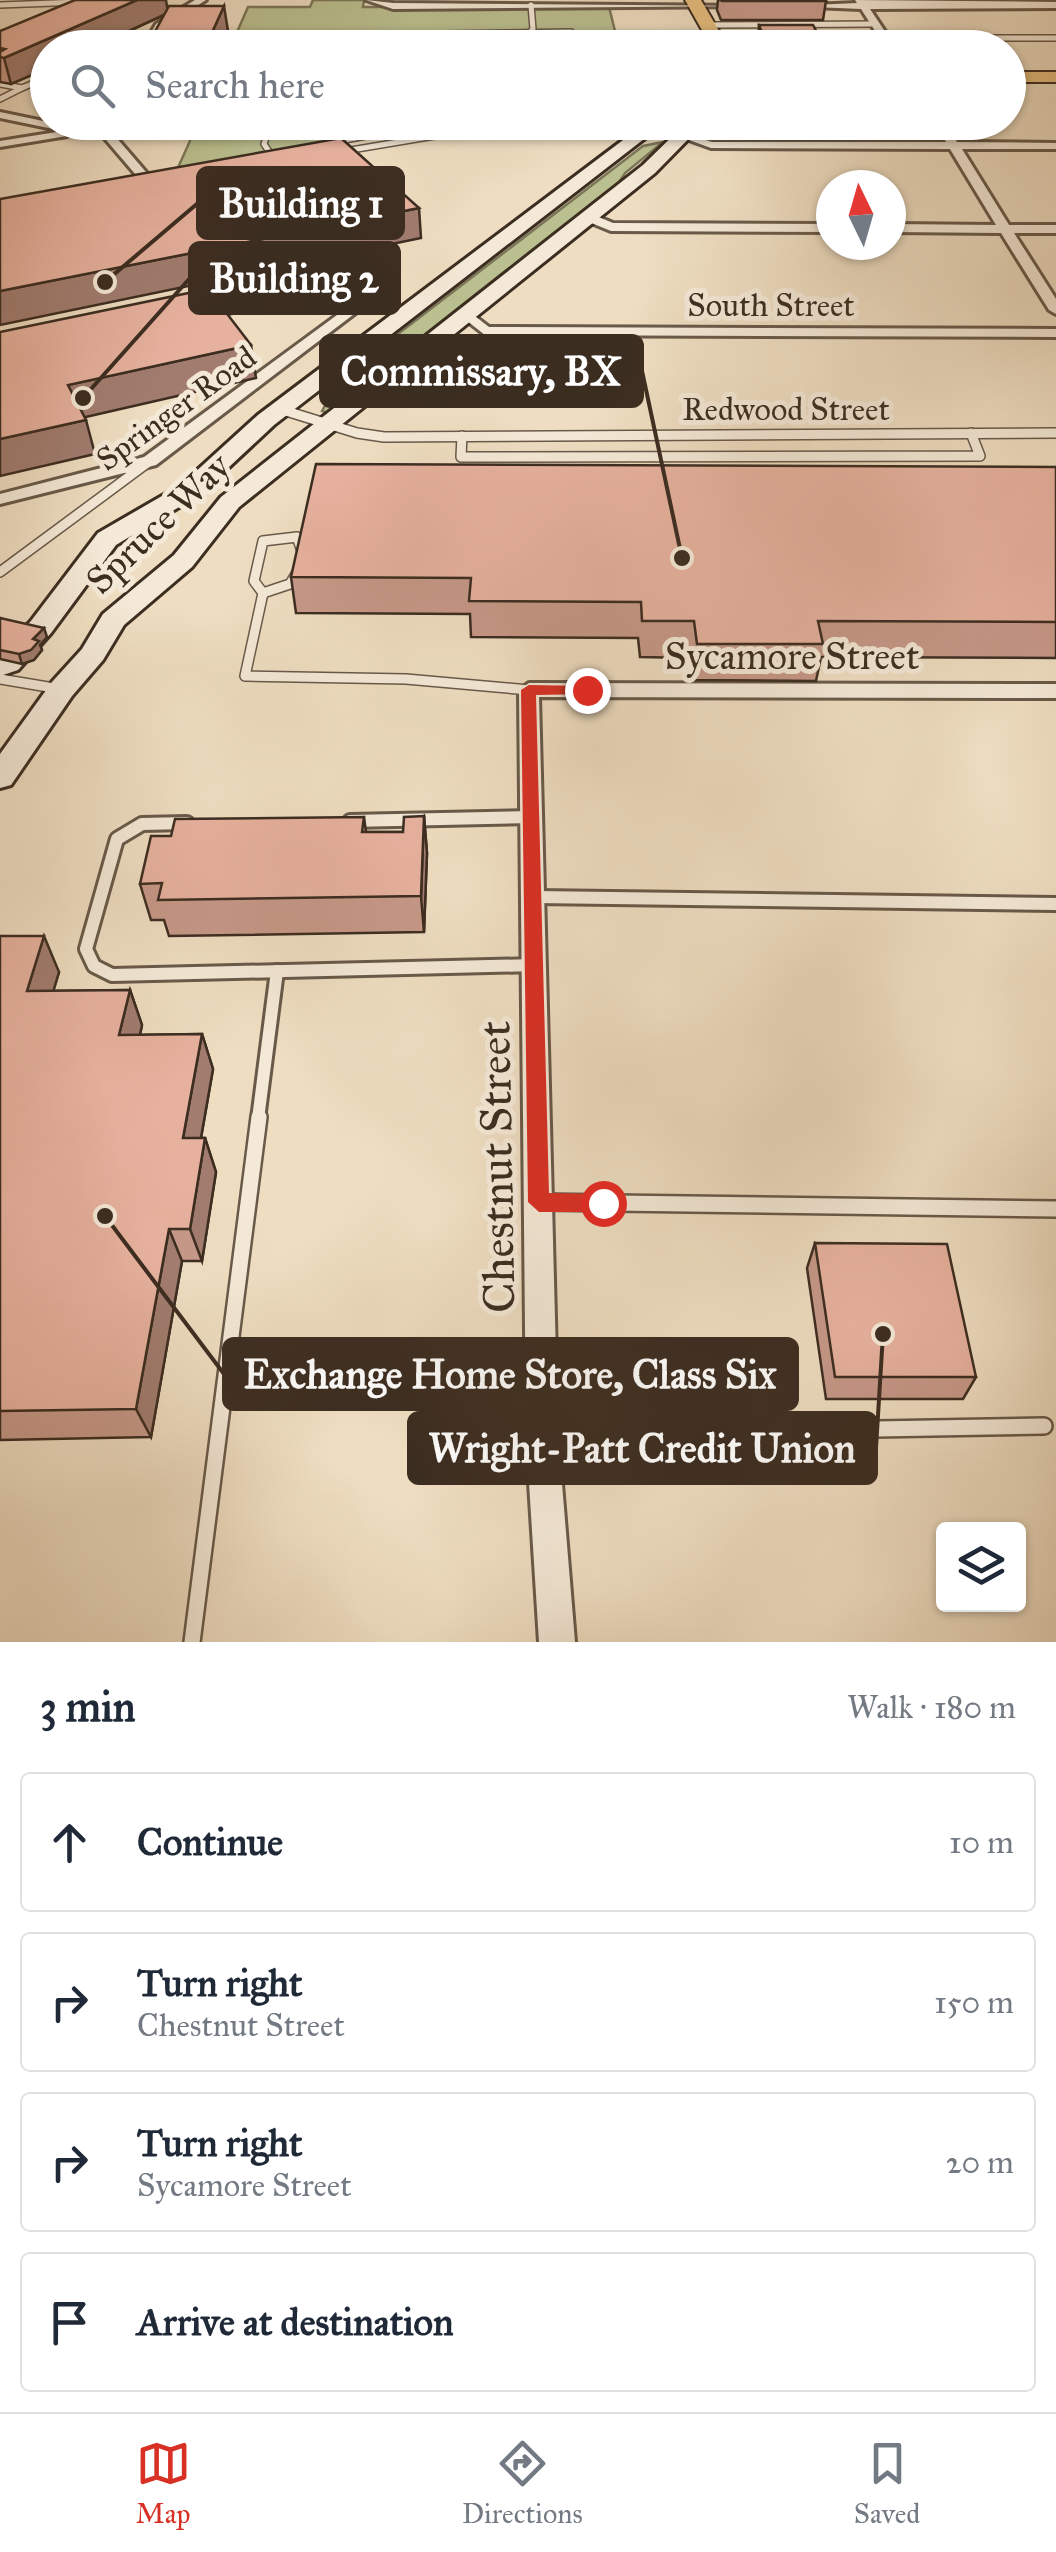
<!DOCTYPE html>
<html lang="en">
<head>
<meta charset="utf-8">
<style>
	body { margin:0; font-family:"IM FELL Great Primer",serif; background:#f2f2f3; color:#1f2937 }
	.controls { position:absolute; right:30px; bottom:30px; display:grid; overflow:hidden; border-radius:10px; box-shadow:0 2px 8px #0004 }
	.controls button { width:90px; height:90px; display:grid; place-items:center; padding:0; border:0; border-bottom:2px solid #e0e1e3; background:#fff; color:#1f2937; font:50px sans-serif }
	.compass { position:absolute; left:816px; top:170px; width:90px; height:90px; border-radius:50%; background:#fff; box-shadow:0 2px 8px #0004; rotate:355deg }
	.stop { position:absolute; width:30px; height:30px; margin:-22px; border:8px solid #d93025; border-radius:50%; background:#fff }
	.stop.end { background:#d93025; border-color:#fff; box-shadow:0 2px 10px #0008 }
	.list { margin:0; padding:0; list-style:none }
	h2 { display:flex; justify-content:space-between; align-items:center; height:130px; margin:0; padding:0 40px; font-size:42px }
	h2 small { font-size:32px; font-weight:400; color:#747a83 }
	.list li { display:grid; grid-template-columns:65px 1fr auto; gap:30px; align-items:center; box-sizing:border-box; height:140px; margin:0 20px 20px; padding:0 20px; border:2px solid #e0e1e3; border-radius:10px }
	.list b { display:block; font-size:38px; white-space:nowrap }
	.list p { margin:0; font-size:32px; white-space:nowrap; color:#747a83 }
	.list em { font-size:32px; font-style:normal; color:#747a83 }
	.icon { flex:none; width:55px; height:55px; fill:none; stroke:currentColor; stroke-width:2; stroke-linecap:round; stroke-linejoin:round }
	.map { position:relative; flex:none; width:1056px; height:1642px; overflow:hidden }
	.search { position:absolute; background:#fff; box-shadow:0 2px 8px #0004; left:30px; right:30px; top:30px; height:110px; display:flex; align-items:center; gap:25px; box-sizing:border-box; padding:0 35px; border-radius:55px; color:#747a83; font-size:38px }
	.sheet { height:770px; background:#fff }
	nav { display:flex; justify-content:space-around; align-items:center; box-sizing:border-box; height:140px; border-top:2px solid #e0e1e3; background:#fff; font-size:28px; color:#747a83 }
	nav a { display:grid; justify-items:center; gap:5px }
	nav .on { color:#d93025 }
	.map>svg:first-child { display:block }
	.green { fill:#bbc091; stroke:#7c7659; stroke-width:2.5 }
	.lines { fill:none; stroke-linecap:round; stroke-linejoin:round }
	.lane-far4-casing { stroke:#685949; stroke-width:8 }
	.lane-far3-casing { stroke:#685949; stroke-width:10 }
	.lane-far2-casing { stroke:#685949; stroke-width:12 }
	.lane-far1-casing { stroke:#685949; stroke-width:18 }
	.lane-casing { stroke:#685949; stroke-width:20 }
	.street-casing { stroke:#685949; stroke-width:6 }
	.secondary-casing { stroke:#3c2d21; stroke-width:6 }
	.primary-casing { stroke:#3c2d21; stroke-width:4 }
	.lane-far4 { stroke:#f4e9d7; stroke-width:5 }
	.lane-far3 { stroke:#f4e9d7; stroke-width:8 }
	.lane-far2 { stroke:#f4e9d7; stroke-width:9 }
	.lane-far1 { stroke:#f4e9d7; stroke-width:12 }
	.lane { stroke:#f4e9d7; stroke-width:15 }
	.street { fill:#f4e9d7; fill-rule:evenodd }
	.secondary { fill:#f4e9d7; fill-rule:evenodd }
	.primary { fill:#e7be80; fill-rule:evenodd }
	.wall { fill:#c69888; stroke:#3c2d21; stroke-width:2.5 }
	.shaded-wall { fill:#a17c6f; stroke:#3c2d21; stroke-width:2.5 }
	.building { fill:#e6b19e; stroke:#3c2d21; stroke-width:2.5 }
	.route { fill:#d93025 }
	.labels { text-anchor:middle; stroke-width:10; stroke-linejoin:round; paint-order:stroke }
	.far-street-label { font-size:32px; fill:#3c2d21; stroke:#f4e9d7 }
	.street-label { font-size:38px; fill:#3c2d21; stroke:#f4e9d7 }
	.near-street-label { font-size:45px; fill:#3c2d21; stroke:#f4e9d7 }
	.leader { fill:none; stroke:#3c2d21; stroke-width:4 }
	.callout-dot { fill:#3c2d21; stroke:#f4e9d7; stroke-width:4 }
	.callout { fill:#3c2d21; stroke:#3c2d21; stroke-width:4 }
	.callout-label { font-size:40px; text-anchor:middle; font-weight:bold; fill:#fff }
</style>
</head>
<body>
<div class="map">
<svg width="1056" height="1642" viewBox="0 0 1056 1642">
	<rect width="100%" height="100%" fill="#eeddc1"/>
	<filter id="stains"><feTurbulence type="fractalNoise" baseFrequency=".002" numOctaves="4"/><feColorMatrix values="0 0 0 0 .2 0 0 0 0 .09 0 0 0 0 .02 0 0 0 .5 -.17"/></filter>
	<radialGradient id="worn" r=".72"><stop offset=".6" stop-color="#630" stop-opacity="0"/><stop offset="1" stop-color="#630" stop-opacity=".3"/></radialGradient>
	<g class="green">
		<path d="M313 0H364L363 7H609L619 47 230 48 248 7H310Z"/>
		<path d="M198 123H454L176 172Z"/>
		<path d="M663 142 625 173 616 187 331 414 322 411C336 384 366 374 381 347L643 146Z"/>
	</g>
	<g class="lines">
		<g class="lane-far4-casing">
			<g id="lane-far4">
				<path d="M0 5 81 2"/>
				<path d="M710 25 875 24"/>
				<path d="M529 33 533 29 531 5"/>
				<path d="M885 38H1056"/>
				<path d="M718 42H769"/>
				<path d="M808 42H827L831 48"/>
				<path d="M295 48 297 41 315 36 571 32"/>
				<path d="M0 84 22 88 0 99"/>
				<path d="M22 88 48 77"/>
				<path d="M353 122 351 132 355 138"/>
				<path d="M328 143 442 122"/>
				<path d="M339 152 518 122"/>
				<path d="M270 153 264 144 271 122"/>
			</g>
		</g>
		<g class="lane-far3-casing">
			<g id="lane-far3">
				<path d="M214 314 357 283 382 286"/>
				<path d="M281 409 294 413"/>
			</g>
		</g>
		<g class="lane-far2-casing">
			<g id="lane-far2">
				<path d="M286 411 357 433 384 437 1056 433"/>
				<path d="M462 436 461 457 980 456 971 433"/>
				<path d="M302 551 297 537 263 541 254 581 263 593 245 676 406 679 529 690"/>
				<path d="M0 572 150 461"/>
				<path d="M263 593 290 584 299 569"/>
				<path d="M0 679 60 689"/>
			</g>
		</g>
		<g class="lane-far1-casing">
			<g id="lane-far1">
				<path d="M350 821 532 817"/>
				<path d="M187 823 142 824 117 839 86 949 94 966 112 975 536 965"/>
				<path d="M535 897 1056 904"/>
				<path d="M258 1119 277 971"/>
			</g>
		</g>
		<g class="lane-casing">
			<g id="lane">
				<path d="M539 1202 1056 1209"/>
				<path d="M546 1435 1044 1426"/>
				<path d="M192 1642 259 1117"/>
			</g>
		</g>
		<g class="street-casing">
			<g id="street">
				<path d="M195 0H206L163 28 152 48H142L156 24Z"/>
				<path d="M366 0 393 3 753 6 393 9Z"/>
				<path d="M855 0 1056 2V8L870 9 896 48H886L861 9 790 6 857 3Z"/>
				<path d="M0 112 48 122 108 128 158 186 148 189 101 134 65 131 67 136 0 147V141L63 131 0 118Z"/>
				<path d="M934 122H945L957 142 1056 143V149H962L1009 225H1056V233H1014L1056 299V314L1049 310 1001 233 891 232V224L996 225 950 149 711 148 678 136 684 133 712 142H946Z"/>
				<path d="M589 213 613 223 831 224V232L611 231 584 220 583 217Z"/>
				<path d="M382 282 389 286 387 289 156 465 0 504V494L144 457Z"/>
				<path d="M467 310 489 327 1056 329V337L485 335 462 317V311Z"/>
				<path d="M529 683 1056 684V698L539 697 558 1435 575 1642H539L526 1435 519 690Z"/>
			</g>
		</g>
		<g class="secondary-casing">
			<g id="secondary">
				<path d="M647 122H666L274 425 199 495 116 545 51 633 18 670 0 676V654L31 621 98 533 181 485 258 415Z"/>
				<path d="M687 122H705L655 173 239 507 192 567 124 625 103 660 72 696 11 785 0 788V754L52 682 82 649 103 614 174 555 221 497 643 165Z"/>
			</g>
		</g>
		<g class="primary-casing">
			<g id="primary">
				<path d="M685 0H701L729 48H712Z"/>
				<rect x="1008" y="72" width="48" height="10"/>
			</g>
		</g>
		<use href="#lane-far4" class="lane-far4"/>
		<use href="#lane-far3" class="lane-far3"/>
		<use href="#lane-far2" class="lane-far2"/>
		<use href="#lane-far1" class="lane-far1"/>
		<use href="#lane" class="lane"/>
		<use href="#street" class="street"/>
		<use href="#secondary" class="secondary"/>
		<use href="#primary" class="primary"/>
	</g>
	<g class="wall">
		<path d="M718 0H825L826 1 823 20H721L717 10Z"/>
		<path d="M167 9 228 31 164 15 92 48H48V68L11 84 0 82V31Z"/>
		<path d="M759 25 820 38 818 48H758Z"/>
		<path d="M632 33 681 43 680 48H625V37H632Z"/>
		<path d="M1056 467V658L821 657 816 681 693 680 690 658 640 657 638 638 471 637 470 614 296 613 291 577Z"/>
		<path d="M0 618 47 637 40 645 42 650 34 660 22 664 0 659Z"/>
		<path d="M424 816 427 853 424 932 169 936 164 920H151L140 884 171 836 364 817 366 832H403Z"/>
		<path d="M0 936 59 972 53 991 130 990 142 1025 140 1035 202 1034 213 1069 201 1138H205L216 1172 202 1261H182L151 1437 0 1440Z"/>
		<path d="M815 1243 976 1377 963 1399H826L807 1268Z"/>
	</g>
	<g class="shaded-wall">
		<path d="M137 0H166L168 13 92 48H48V68L11 84 4 58Z"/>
		<path d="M224 6 228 31 220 48H205Z"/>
		<path d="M419 208 421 238 0 325V291Z"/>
		<path d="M251 345 256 378 77 419 68 385Z"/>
		<path d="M86 420 95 454 0 476V439Z"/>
		<path d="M44 628 47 637 40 645 42 650 34 660 22 664 19 654Z"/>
		<path d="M424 816 427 853 424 932 421 896Z"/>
		<path d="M44 936 59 972 43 1026 27 991Z"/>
		<path d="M130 990 142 1025 132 1070 119 1035Z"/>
		<path d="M202 1034 213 1069 195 1172 183 1138Z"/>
		<path d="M205 1138 216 1172 202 1261 190 1229Z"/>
		<path d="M169 1229 182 1261 151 1437 136 1409Z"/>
	</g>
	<g class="building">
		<path d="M75 0H137L4 58 0 57V52L5 49 0 48V31Z"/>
		<path d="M722 0H825L826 1H722Z"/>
		<path d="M169 6H224L205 48H146Z"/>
		<path d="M759 25H813L820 38H764Z"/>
		<path d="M632 33H678L681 43H677L675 37H633Z"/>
		<path d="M625 37H675L677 43H643L644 48H627Z"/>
		<path d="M341 138 419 208 0 291V199Z"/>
		<path d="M208 289 251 345 68 385 86 420 0 439V332Z"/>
		<path d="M316 464 1056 467V622L818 621 823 644H697L694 621H642L641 602 469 601 471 578 291 577Z"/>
		<path d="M0 618 44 628 33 639 39 641 31 650 19 654 0 650Z"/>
		<path d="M424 816 421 896 158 900 162 883 140 884 151 836H171L175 819 364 817 362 832H403L404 817Z"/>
		<path d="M0 936H44L27 991 130 990 119 1035 202 1034 183 1138H205L190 1229H169L136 1409 0 1411Z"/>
		<path d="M815 1243 947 1244 976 1377H835Z"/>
	</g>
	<path class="route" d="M587 686 595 690 592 694 536 695 549 1193 603 1194 613 1203 603 1212H539L528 1202 521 690 529 685Z"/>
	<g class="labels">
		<g class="far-street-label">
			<text x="771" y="316">South Street</text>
			<text transform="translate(176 408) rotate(-36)" y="11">Springer Road</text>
			<text x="786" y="420">Redwood Street</text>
		</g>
		<g class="street-label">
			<text transform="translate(158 523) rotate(-44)" y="13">Spruce Way</text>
			<text x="792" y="669">Sycamore Street</text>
		</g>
		<g class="near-street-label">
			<text transform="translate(496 1167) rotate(-91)" y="16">Chestnut Street</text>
		</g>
	</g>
	<path class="leader" d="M105 282L198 203M83 398L190 278M682 558L642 371M105 1216L224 1374M883 1334L876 1448"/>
	<g class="callout-dot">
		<circle cx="105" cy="282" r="10"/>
		<circle cx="83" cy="398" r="10"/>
		<circle cx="682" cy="558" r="10"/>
		<circle cx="105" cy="1216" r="10"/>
		<circle cx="883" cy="1334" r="10"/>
	</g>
	<g class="callout">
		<rect x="198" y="168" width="205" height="70" rx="10"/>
		<rect x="190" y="243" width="209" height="70" rx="10"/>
		<rect x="321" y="336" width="321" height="70" rx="10"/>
		<rect x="224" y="1339" width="573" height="70" rx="10"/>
		<rect x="409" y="1413" width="467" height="70" rx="10"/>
	</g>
	<g class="callout-label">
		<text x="301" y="217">Building 1</text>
		<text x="294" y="292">Building 2</text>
		<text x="481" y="385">Commissary, BX</text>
		<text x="510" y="1388">Exchange Home Store, Class Six</text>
		<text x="642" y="1462">Wright-Patt Credit Union</text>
	</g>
	<rect width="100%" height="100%" filter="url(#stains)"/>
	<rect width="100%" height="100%" fill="url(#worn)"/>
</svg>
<div class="controls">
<button><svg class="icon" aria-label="layers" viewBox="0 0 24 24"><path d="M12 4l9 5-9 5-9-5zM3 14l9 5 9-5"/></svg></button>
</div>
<svg class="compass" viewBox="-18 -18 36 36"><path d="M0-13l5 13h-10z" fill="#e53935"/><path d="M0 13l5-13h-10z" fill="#747a83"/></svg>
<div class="stop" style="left:603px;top:1203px"></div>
<div class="stop end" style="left:587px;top:690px"></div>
<div class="search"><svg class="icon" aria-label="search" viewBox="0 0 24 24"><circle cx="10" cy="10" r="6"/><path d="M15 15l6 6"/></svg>Search here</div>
</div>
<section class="sheet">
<h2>3 min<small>Walk · 180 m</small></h2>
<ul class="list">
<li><svg class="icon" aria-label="ahead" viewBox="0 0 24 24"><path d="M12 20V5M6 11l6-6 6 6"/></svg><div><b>Continue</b></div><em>10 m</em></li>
<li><svg class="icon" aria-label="right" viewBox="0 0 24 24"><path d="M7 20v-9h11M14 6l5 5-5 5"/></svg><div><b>Turn right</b><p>Chestnut Street</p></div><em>150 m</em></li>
<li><svg class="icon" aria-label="right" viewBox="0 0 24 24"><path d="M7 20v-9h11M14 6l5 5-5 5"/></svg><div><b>Turn right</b><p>Sycamore Street</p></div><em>20 m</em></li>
<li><svg class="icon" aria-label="arrive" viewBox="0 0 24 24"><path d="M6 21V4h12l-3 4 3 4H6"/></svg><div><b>Arrive at destination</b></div></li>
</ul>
</section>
<nav>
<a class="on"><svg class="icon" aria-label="map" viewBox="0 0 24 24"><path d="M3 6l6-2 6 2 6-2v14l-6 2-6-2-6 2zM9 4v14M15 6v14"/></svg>Map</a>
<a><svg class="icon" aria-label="directions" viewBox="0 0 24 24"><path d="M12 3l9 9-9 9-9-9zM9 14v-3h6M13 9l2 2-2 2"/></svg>Directions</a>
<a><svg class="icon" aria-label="saved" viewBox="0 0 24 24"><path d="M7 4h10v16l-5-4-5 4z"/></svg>Saved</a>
</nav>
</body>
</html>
